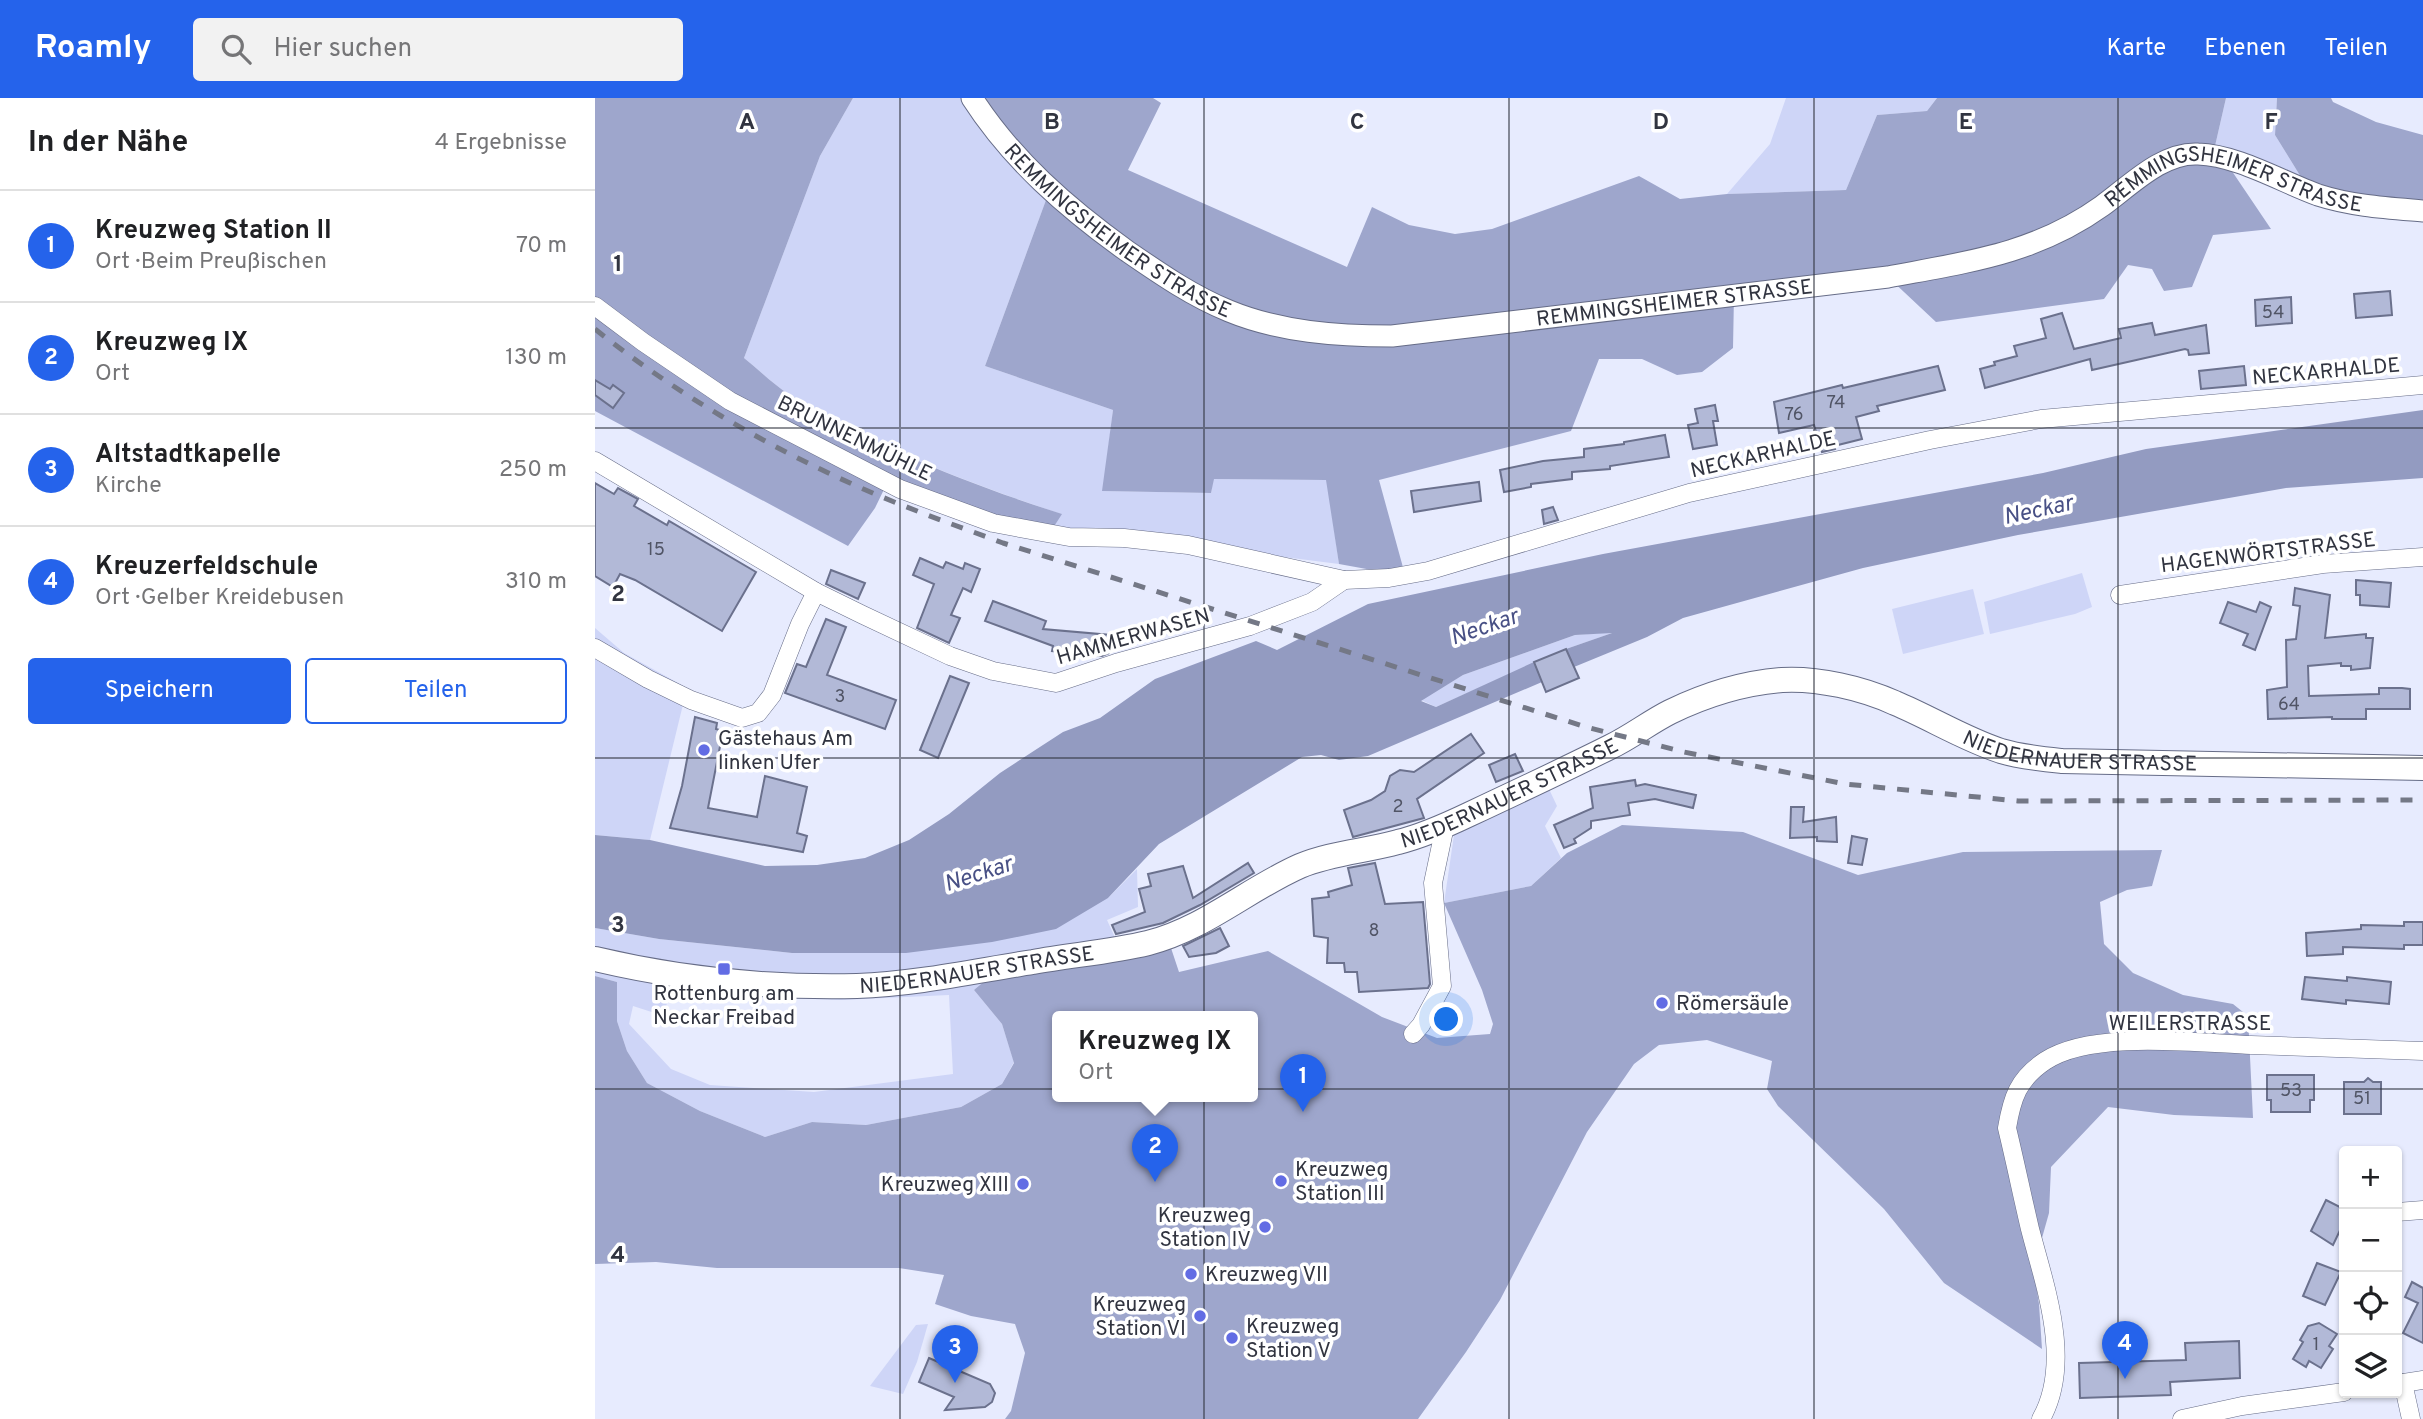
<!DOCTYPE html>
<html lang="de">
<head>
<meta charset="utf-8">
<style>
	body { margin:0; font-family:Overpass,sans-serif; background:#f2f2f2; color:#202124 }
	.controls { position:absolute; right:21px; bottom:21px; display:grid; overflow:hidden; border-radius:7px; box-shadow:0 2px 5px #0004 }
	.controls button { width:63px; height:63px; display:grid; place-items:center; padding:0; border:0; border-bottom:2px solid #e0e0e0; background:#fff; color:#202124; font:35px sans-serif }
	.you { position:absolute; left:852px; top:922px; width:24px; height:24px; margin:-18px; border:5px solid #fff; border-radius:50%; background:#1a73e8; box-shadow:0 0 0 10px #1a73e833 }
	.badge { display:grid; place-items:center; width:46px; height:46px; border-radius:50%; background:#2563eb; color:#fff; font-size:23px; font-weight:700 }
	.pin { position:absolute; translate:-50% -58px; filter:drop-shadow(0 2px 4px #0008) }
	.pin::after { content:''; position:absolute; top:37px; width:24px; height:21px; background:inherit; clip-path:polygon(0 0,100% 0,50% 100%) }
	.popup { position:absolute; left:457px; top:913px; width:206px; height:91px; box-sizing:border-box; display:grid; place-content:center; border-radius:7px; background:#fff; filter:drop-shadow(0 2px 5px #0005); font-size:23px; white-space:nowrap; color:#757577 }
	.popup b { font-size:26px; color:#202124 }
	.popup::after { content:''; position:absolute; left:50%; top:100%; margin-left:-14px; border:14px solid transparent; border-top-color:#fff }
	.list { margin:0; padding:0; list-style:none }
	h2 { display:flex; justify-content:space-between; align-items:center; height:91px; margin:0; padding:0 28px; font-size:30px }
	h2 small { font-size:23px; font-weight:400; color:#757577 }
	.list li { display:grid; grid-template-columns:46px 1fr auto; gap:21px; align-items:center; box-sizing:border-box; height:112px; padding:0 28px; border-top:2px solid #e0e0e0 }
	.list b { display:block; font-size:26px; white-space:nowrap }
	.list p { margin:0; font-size:23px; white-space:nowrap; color:#757577 }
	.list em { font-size:23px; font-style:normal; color:#757577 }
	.actions { display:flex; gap:14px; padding:21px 28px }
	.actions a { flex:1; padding:16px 0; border:2px solid #2563eb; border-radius:7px; text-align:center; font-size:24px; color:#2563eb }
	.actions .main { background:#2563eb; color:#fff }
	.icon { flex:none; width:38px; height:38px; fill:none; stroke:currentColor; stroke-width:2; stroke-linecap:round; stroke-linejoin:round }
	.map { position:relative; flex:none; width:1828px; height:1321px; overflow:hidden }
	header { display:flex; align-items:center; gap:42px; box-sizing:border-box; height:98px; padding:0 35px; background:#2563eb; color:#fff }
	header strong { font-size:33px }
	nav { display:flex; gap:38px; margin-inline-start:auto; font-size:24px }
	.search { width:490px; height:63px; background:#f2f2f2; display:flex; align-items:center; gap:18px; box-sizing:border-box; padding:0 24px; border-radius:7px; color:#757577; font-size:26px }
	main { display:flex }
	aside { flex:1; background:#fff }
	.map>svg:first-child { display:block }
	.green { fill:#ced5f7; fill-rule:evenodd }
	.forest { fill:#9ea6cc; fill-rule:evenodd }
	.water { fill:#939bc1 }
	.building { fill:#b2b9d7; stroke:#6b718d; stroke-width:2 }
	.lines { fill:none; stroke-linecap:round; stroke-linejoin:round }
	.minor-casing { stroke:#666c87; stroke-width:19 }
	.tertiary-casing { stroke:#666c87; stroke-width:23 }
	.secondary-casing { stroke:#666c87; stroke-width:26 }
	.minor { stroke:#fff; stroke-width:18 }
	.tertiary { stroke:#fff; stroke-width:21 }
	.secondary { stroke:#fff; stroke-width:24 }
	.rail { stroke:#747886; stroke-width:5; stroke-dasharray:12 12; stroke-linecap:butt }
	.grid { fill:none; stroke:#313440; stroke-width:2; stroke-opacity:0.55 }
	.poi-dot { fill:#626ce4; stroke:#fff; stroke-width:2.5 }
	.labels { text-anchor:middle; stroke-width:7; stroke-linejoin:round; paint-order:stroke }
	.number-label { font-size:18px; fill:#515566 }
	.street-label { font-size:21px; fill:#313440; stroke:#fff }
	.poi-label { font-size:21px; fill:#313440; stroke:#fff; text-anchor:start }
	.water-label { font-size:23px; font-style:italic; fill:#485085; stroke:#fff }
	.grid-label { font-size:23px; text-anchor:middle; font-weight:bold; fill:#313440; stroke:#fff; stroke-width:7; stroke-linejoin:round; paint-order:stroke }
</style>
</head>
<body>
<header>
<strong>Roamly</strong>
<div class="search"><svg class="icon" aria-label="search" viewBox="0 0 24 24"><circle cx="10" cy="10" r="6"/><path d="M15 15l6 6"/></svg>Hier suchen</div>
<nav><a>Karte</a><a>Ebenen</a><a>Teilen</a></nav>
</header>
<main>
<aside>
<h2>In der Nähe<small>4 Ergebnisse</small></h2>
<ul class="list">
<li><span class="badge">1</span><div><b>Kreuzweg Station II</b><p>Ort · Beim Preußischen</p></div><em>70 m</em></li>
<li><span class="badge">2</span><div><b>Kreuzweg IX</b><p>Ort</p></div><em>130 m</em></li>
<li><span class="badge">3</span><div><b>Altstadtkapelle</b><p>Kirche</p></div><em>250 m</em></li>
<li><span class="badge">4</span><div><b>Kreuzerfeldschule</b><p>Ort · Gelber Kreidebusen</p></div><em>310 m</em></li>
</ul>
<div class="actions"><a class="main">Speichern</a><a>Teilen</a></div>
</aside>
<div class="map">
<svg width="1828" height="1321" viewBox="0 0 1828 1321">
	<rect width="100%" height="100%" fill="#e7ebfe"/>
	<g class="green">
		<path d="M258 0H366L409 59 451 102 390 268 518 312 508 393 616 395 618 381 732 382 744 466 458 430 466 416C373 385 280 349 195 297 179 287 164 272 149 260L225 58Z"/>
		<path d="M1191 0H1342L1332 13 1282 17 1251 92 1132 96 1175 46Z"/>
		<path d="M1631 0H1682L1680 37 1709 84 1620 48Z"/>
		<path d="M1487 475 1497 509 1480 516 1395 536 1389 504Z"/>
		<path d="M1378 491 1389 536 1308 556 1297 511Z"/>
		<path d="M0 530 29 555 92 590 55 742 0 737Z"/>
		<path d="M1020 534 971 551 841 609 826 602 868 577 980 537Z"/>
		<path d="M954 691 962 708 950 728 966 760 936 788 849 805 859 737Z"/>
		<path d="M542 771 543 809 512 822 522 844 379 892 407 926 419 964 407 986 366 1009 271 1027 217 1024 170 1039 105 1013 52 985 32 953 22 923V884L0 878V830L64 841 197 855 513 800ZM74 896 246 902 354 897 358 976 219 994 115 987 76 971 34 926 38 908 69 918Z"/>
		<path d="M333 1226 322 1264 308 1296 275 1288 321 1227Z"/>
	</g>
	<g class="forest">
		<path d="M0 0H258L225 58 149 260C164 272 179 287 195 297 281 349 373 386 467 416L458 430 399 416 295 379 280 410 253 448 0 313Z"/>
		<path d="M377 0H558L566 5 533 72 752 169 777 109 814 127 860 136 897 131 1044 78 1085 101 1132 96 1251 92 1282 17 1332 13 1342 0H1631L1620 48 1676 131 1618 137 1597 189 1569 193 1557 171 1533 167 1509 201 1341 224 1293 179 1139 197 1138 250 1107 274 1082 277 1047 261H1004L976 333 784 382 809 473 777 472 744 466 731 382 619 381 616 395 507 393 518 312 390 268 451 102Z"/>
		<path d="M1682 0H1736L1738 4 1781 24 1828 37V103L1799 102 1736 93 1709 84 1680 37Z"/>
		<path d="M1027 727 1148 734 1263 777 1368 754 1567 752 1557 788 1532 792 1505 804 1509 846 1538 875 1588 897 1638 906 1653 918 1658 1020 1579 1017 1513 1009 1456 1069 1454 1115 1445 1147 1436 1153 1444 1206 1447 1251 1349 1185 1289 1111 1183 1008 1172 991 1177 963 1112 942 1064 947 1039 966 992 1034 905 1202 871 1254 823 1321H410L416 1313 430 1255 420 1226 376 1218 340 1206 349 1177 304 1170H122L61 1164 0 1166V878L22 884V923L32 953 52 985 105 1013 170 1039 217 1024 271 1027 366 1009 407 986 419 965 407 926 379 892 391 882 576 850 584 874 673 853 787 919 842 940 895 936 898 926 887 892 849 805 936 788 972 755ZM462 918H658V998H462Z"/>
	</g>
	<path class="water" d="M1828 312V380L1691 390 1423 437 1268 470 1088 520 1052 539 979 569 971 551 1017 535 980 537 868 577 826 603 841 609 939 564 947 584 773 658 744 662 726 657 707 659 564 746 513 800 461 831 397 844 311 855H197L64 841 0 830V737L55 742 170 768 222 767 270 760 314 742 354 716 405 675 468 634 505 620 560 581 661 543 682 552 773 506 1008 456 1448 375 1551 351Z"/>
	<g class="building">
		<path d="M1795 193 1797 217 1761 220 1759 196Z"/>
		<path d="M1696 199 1697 225 1661 228 1660 202Z"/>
		<path d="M1467 215 1479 251 1526 240 1524 231 1557 225 1560 237 1611 227 1614 255 1594 257 1593 252 1590 251 1497 272 1495 261 1390 290 1385 271 1400 267 1399 264 1422 258 1419 248 1451 240 1446 221Z"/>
		<path d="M1343 268 1350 292 1282 308 1284 313 1261 319 1267 341 1239 348 1240 351 1227 354 1219 327 1184 335 1179 304 1247 287 1248 290Z"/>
		<path d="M1649 268 1651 287 1606 291 1604 273Z"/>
		<path d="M0 282 15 291 18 287 29 295 18 310 0 297Z"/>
		<path d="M1120 307 1123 323H1118L1122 347 1098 351 1093 327 1103 325 1100 311Z"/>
		<path d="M1070 337 1074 359 1015 368V371L977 374V381L936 386V389L909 394 905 372 948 363 989 359V351L1029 346V344Z"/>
		<path d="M884 384 886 403 819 414 816 393Z"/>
		<path d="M0 385 19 396 23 390 43 401 39 408 72 427 74 423 161 474 127 533 40 482 25 476 18 489 0 478Z"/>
		<path d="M958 409 963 422 949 426 947 412Z"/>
		<path d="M325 460 348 470 351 464 368 471 370 465 385 471 376 494 368 490 356 517 365 520 354 545 322 530 339 486 318 477Z"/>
		<path d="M236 472 270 485 263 501 231 486Z"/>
		<path d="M1761 482 1796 485 1794 509 1765 507V497H1761Z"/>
		<path d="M1700 490 1735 497 1730 540 1771 536V540H1778L1775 570 1756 572V568H1746V565L1713 568 1714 598 1784 596V590H1807L1815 591V611H1771V621H1737V619L1673 621 1672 592 1692 589 1691 542 1701 541 1705 508 1698 507Z"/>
		<path d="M398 503 451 523 448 531 516 537 514 555 507 558 457 553 458 548 390 523Z"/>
		<path d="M1633 504 1661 514 1665 504 1676 509 1660 552 1648 547 1653 536 1625 525Z"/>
		<path d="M231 521 251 529 232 577 301 602 290 631 190 595 202 566 211 569Z"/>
		<path d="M971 551 984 580 951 594 939 564Z"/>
		<path d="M355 578 374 585 343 660 325 652Z"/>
		<path d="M100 619 122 625 121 631 128 633 113 710 162 719 170 678 212 689 202 735 212 738 208 754 75 730 87 688Z"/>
		<path d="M876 636 889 655 822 701 829 720 758 739 749 712 776 702 790 693 795 678 805 672 819 674Z"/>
		<path d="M920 656 928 673 901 684 894 667Z"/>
		<path d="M1040 682 1041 688 1050 686 1101 697 1098 710 1060 701 1033 705 1035 717 996 723V730L979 741 981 745 969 750 959 727 998 710 995 689Z"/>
		<path d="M1196 709H1209L1208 724 1241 719 1242 744 1222 743V739L1195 740Z"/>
		<path d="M1257 738 1272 741 1267 767 1253 765Z"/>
		<path d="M653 765 659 775 605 807 568 825 521 836 517 827 550 814 544 791 556 788 553 776 588 768 598 800Z"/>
		<path d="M780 765 790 806 828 804 835 886 833 890 764 894 762 874H750L749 865H732L733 840 719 838 717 801 734 799 733 794 757 787 753 770Z"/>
		<path d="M1809 824H1828V847H1809V851L1748 849V856L1712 858 1711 835 1766 831V827L1809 828Z"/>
		<path d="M625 830 634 848 621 855 594 859 588 848Z"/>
		<path d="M1710 879 1752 883V879L1796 884 1794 906 1751 902V906L1707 901Z"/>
		<path d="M1672 977H1719V1002H1715V1014H1676V1002H1672Z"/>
		<path d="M1773 980 1778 984H1786V1016H1749V984H1769Z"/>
		<path d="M1731 1102 1749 1111V1124L1738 1147 1716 1133Z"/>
		<path d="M1722 1165 1746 1174 1730 1207 1708 1198Z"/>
		<path d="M1817 1184 1828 1190V1245L1808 1235 1823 1205 1810 1199Z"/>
		<path d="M1724 1225 1742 1236 1734 1248 1738 1251 1726 1270 1714 1263 1711 1269 1698 1261 1708 1244 1705 1242 1713 1228Z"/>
		<path d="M1644 1243 1645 1280 1575 1284 1576 1297 1485 1300 1484 1265 1591 1262 1590 1245Z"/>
		<path d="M334 1260 395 1286 400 1295 397 1304 390 1309 350 1312 359 1299 324 1284Z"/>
	</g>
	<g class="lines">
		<g class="minor-casing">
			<g id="minor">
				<path d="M0 208 48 244 135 303 305 391 398 425 474 439 529 440 593 447 749 482 794 480 833 473 1094 395 1335 342 1446 321 1828 287"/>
				<path d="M0 363 221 494 268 517 355 558 398 573 461 585 521 565 655 528 717 504 749 482"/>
				<path d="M1525 497 1728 466 1828 459"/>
				<path d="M0 550 53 581 96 602 147 620 163 615 177 597 205 526 221 494"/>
				<path d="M818 936 826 927 847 888 838 785 850 728"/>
				<path d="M1802 1114 1828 1112"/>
				<path d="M1808 1285 1816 1321"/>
				<path d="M1802 1286 1828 1282"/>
				<path d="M1446 1321C1478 1264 1450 1189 1435 1131 1427 1097 1420 1063 1412 1030 1417 1000 1423 981 1450 963 1496 932 1602 945 1656 947 1714 949 1771 951 1828 953"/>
				<path d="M1587 1321 1647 1308 1749 1294"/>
			</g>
		</g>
		<g class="tertiary-casing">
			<g id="tertiary">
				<path id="s1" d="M377 0C417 62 472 110 532 153 564 175 597 198 634 213 685 234 742 238 797 238L1293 179C1372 164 1440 156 1507 108 1535 88 1567 54 1603 56 1642 57 1687 84 1723 97 1757 108 1793 110 1828 113"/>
			</g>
		</g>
		<g class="secondary-casing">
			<g id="secondary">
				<path id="s2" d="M0 861C84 881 175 890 262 888 321 886 380 873 438 864 476 857 516 854 553 845 609 831 653 791 705 768 736 755 771 753 803 744 828 738 852 727 875 716 922 694 969 672 1015 649 1036 639 1055 624 1075 614 1110 597 1148 585 1187 582 1223 580 1267 590 1300 605 1336 620 1369 641 1406 653 1426 659 1447 661 1467 663L1828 670"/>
			</g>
		</g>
		<use href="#minor" class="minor"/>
		<use href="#tertiary" class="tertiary"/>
		<use href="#secondary" class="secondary"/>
		<path class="rail" d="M0 231C76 292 166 345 255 385 305 408 357 426 408 445L991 629 1089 654 1250 686 1423 703 1828 702"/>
	</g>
	<path class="grid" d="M305 0V1321M609 0V1321M914 0V1321M1219 0V1321M1523 0V1321M0 330H1828M0 660H1828M0 991H1828"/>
	<g class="poi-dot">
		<circle cx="109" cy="652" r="7"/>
		<rect x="122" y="864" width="14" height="14" rx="3.5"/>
		<circle cx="1067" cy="905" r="7"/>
		<circle cx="686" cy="1083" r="7"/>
		<circle cx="428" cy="1086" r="7"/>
		<circle cx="670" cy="1129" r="7"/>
		<circle cx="596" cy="1176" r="7"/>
		<circle cx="605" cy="1218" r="7"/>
		<circle cx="637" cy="1240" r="7"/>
	</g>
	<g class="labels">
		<g class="number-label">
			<text x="1678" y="220">54</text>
			<text x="1241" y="310">74</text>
			<text x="1199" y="322">76</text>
			<text x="61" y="457">15</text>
			<text x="245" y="604">3</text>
			<text x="1694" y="612">64</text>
			<text x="803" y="714">2</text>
			<text x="779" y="838">8</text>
			<text x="1696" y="998">53</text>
			<text x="1767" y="1006">51</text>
			<text x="1721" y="1252">1</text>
		</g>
		<g class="street-label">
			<text dy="7" stroke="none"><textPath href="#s1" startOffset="1376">REMMINGSHEIMER STRASSE</textPath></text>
			<text dy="7" stroke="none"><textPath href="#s1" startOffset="200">REMMINGSHEIMER STRASSE</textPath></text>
			<text dy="7" stroke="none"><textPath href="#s1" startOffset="788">REMMINGSHEIMER STRASSE</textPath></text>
			<text transform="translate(1731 273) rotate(-5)" y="7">NECKARHALDE</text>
			<text transform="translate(260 340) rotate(26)" y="7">BRUNNENMÜHLE</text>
			<text transform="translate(1168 356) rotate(-13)" y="7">NECKARHALDE</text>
			<text transform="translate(1673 454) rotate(-7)" y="7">HAGENWÖRTSTRASSE</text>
			<text transform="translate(538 538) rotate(-16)" y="7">HAMMERWASEN</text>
			<text dy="7" stroke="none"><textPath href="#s2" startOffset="1561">NIEDERNAUER STRASSE</textPath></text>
			<text dy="7" stroke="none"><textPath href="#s2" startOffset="952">NIEDERNAUER STRASSE</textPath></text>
			<text dy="7" stroke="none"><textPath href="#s2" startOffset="385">NIEDERNAUER STRASSE</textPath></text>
			<text x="1595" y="932">WEILERSTRASSE</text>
		</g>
		<g class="poi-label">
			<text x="123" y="647">Gästehaus Am<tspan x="123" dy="24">linken Ufer</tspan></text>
			<text x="129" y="902" text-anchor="middle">Rottenburg am<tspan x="129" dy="24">Neckar Freibad</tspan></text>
			<text x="1081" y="912">Römersäule</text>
			<text x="700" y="1078">Kreuzweg<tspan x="700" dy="24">Station III</tspan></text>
			<text x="414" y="1093" text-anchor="end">Kreuzweg XIII</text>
			<text x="656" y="1124" text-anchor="end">Kreuzweg<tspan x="656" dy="24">Station IV</tspan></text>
			<text x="610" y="1183">Kreuzweg VII</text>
			<text x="591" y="1213" text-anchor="end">Kreuzweg<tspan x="591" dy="24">Station VI</tspan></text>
			<text x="651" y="1235">Kreuzweg<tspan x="651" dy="24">Station V</tspan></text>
		</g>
		<g class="water-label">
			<text transform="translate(1443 411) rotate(-12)" y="8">Neckar</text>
			<text transform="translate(889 528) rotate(-19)" y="8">Neckar</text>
			<text transform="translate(383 775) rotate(-18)" y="8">Neckar</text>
		</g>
	</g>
	<g class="grid-label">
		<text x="152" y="31">A</text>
		<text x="457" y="31">B</text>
		<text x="762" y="31">C</text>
		<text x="1066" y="31">D</text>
		<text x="1371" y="31">E</text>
		<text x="1676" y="31">F</text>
		<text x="23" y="173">1</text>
		<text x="23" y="503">2</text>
		<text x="23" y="834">3</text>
		<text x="23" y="1164">4</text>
	</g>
</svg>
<div class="controls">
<button>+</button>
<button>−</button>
<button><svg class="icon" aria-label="locate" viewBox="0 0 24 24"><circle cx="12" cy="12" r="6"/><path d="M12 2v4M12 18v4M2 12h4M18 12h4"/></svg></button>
<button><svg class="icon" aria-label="layers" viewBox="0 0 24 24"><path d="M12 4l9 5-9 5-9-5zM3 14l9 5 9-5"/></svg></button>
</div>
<div class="you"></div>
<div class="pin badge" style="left:708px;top:1014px">1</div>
<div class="pin badge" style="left:560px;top:1084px">2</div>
<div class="popup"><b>Kreuzweg IX</b>Ort</div>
<div class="pin badge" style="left:360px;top:1285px">3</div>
<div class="pin badge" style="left:1530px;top:1281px">4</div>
</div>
</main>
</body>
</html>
